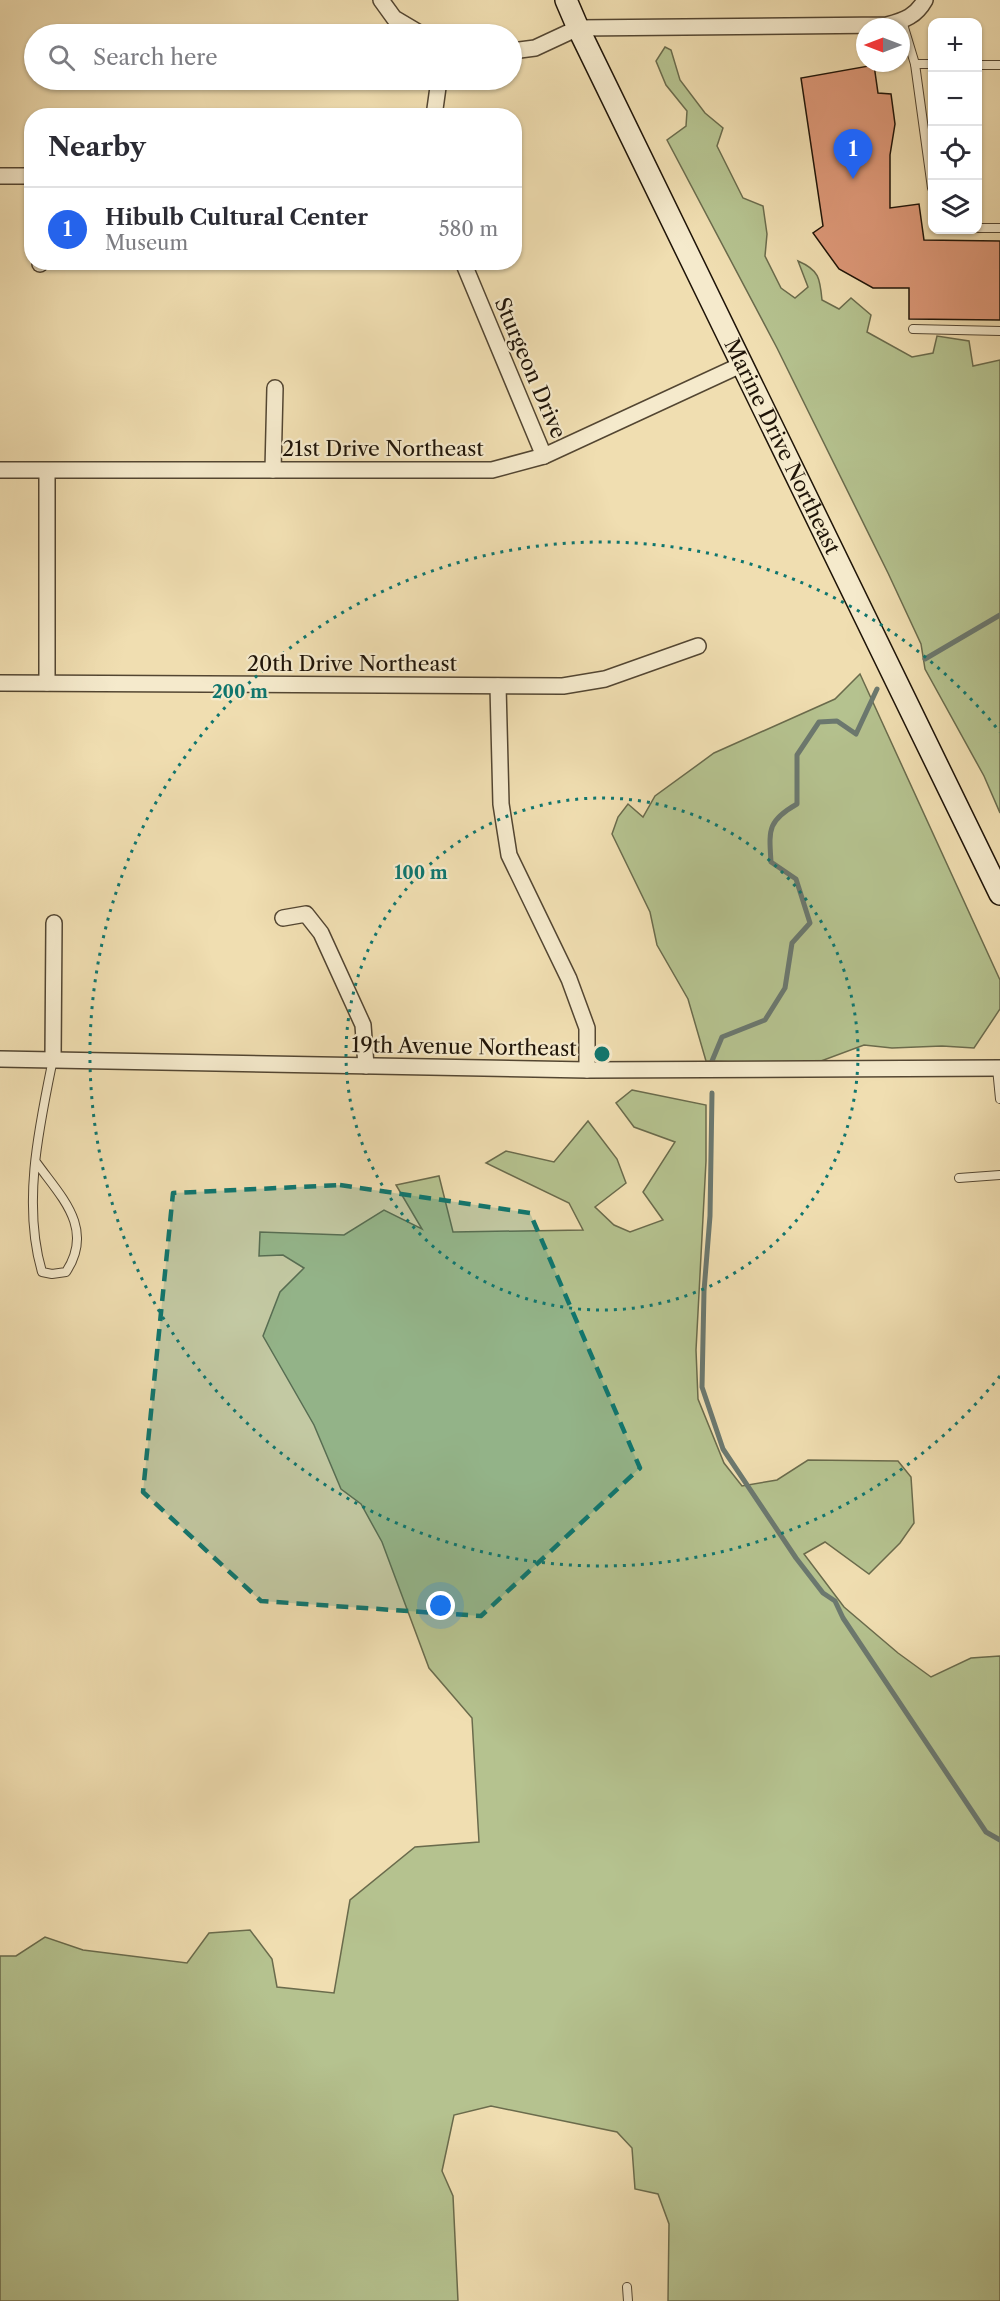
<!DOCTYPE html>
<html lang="en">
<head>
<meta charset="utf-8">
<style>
	body { margin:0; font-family:"Libre Caslon Text",serif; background:#f2f2f3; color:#2b2b33 }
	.controls { position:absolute; right:18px; top:18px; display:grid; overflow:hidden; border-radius:12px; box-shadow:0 2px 4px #0004 }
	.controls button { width:54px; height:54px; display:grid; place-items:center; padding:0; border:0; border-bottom:2px solid #e1e1e2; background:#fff; color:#2b2b33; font:30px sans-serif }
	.compass { position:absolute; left:856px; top:18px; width:54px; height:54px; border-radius:50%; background:#fff; box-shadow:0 2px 4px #0004; rotate:270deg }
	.you { position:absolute; left:441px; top:1606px; width:21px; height:21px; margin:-15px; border:4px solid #fff; border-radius:50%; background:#1a73e8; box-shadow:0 0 0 9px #1a73e833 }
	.badge { display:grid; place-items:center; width:39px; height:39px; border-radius:50%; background:#2563eb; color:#fff; font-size:20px; font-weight:700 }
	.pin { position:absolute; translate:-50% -50px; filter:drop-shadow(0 2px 3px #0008) }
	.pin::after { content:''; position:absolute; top:32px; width:21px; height:18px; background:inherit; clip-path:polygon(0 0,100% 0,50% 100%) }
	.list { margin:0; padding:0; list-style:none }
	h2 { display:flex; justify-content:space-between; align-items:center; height:78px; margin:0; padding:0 24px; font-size:26px }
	h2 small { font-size:20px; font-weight:400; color:#7c7c81 }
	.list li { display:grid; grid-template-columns:39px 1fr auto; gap:18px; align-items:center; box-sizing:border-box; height:84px; padding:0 24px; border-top:2px solid #e1e1e2 }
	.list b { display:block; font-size:22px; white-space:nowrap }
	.list p { margin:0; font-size:20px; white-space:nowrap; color:#7c7c81 }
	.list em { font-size:20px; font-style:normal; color:#7c7c81 }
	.icon { flex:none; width:33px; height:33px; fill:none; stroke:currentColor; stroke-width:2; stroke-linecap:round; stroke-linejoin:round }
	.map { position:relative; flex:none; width:1000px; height:2301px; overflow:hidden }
	.search { position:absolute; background:#fff; box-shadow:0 2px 4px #0004; left:24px; top:24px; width:498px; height:66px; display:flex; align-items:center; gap:15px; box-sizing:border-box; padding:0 21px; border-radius:33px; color:#7c7c81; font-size:22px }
	.panel { position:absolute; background:#fff; box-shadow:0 2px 4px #0004; left:24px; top:108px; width:498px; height:162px; border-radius:24px }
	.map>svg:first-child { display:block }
	.green { fill:#b5c28f; stroke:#6a6b4c; stroke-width:1.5 }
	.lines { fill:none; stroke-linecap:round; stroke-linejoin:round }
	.stream { stroke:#6b786f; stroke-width:5 }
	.building { fill:#dd9878; stroke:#1f1408; stroke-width:1.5 }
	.lane-casing { stroke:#534632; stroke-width:10 }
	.street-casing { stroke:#534632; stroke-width:18 }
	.secondary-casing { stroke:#1f1408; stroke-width:24 }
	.lane { stroke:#f5eacc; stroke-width:8 }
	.street { stroke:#f5eacc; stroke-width:15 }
	.secondary { stroke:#f5eacc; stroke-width:21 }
	.marked { fill:#0f766e; fill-opacity:0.2; stroke:#0f766e; stroke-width:4.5; stroke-dasharray:12 8; stroke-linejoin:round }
	.ring { fill:none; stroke:#0f766e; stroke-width:3; stroke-dasharray:3 6 }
	.labels { text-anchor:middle; stroke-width:4.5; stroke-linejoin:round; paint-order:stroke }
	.street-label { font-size:21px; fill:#1f1408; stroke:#f5eacc }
	.centre { fill:#0f766e; stroke:#f5eacc; stroke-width:3 }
	.ring-label { font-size:18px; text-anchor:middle; font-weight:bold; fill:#0f766e; stroke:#f5eacc; stroke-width:4.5; stroke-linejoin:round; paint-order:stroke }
</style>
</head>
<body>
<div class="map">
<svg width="1000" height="2301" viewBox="0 0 1000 2301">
	<rect width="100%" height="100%" fill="#f0deb1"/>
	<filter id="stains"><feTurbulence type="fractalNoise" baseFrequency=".00333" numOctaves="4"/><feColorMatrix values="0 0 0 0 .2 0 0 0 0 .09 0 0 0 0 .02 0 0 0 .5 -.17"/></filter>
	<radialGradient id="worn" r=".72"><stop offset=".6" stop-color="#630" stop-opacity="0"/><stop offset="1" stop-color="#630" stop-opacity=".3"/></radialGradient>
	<g class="green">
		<path d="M665 47 671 50 680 80 705 113 723 128 717 146 743 198 763 206 767 234 765 256 781 288 795 298 808 287 798 261C819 270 820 278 822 300L839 309 851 298 871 315 867 332 912 357 933 353 937 336 969 341 973 366 1000 360V813L984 776 925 669 921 644 888 573 777 348 667 140 686 126 687 111 666 85 656 61Z"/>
		<path d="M860 674 1000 980V1009L974 1048 942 1046 892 1048 864 1045 813 1064 706 1061 688 999 657 945 650 912 612 834 618 817 628 804 643 817 655 796 714 753 835 699Z"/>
		<path d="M632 1090 706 1105V1161L696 1350 698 1399 724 1463 742 1486 777 1480 808 1460 898 1461 911 1477 914 1523 900 1543 869 1574 825 1542 804 1554 844 1607 898 1653 931 1677 971 1658 1000 1656V2301H668L669 2224 658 2194 635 2189 632 2148 617 2132 491 2106 454 2115 442 2171 453 2196 458 2301H0V1956H16L45 1937 83 1950 187 1963 209 1933 250 1930 272 1959 277 1987 334 1993 350 1900 415 1847 479 1842 472 1718 429 1668 382 1542 361 1504 341 1489 314 1425 263 1336 280 1292 304 1268 283 1255 259 1256 260 1232 344 1235 384 1210 422 1229 396 1185 439 1176 453 1232 583 1230 569 1203 486 1163 506 1151 554 1162 588 1121 617 1159 626 1183 595 1207 614 1225 630 1232 663 1220 643 1192 675 1142 634 1127 616 1103Z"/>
	</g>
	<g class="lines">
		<g class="stream">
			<path d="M925 659 1000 615"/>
			<path d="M712 1061 722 1037 765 1020 785 988 792 943 810 923 796 879 771 862C769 830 767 821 797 804V755L819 722 837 721 856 734 877 689"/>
			<path d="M712 1093 710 1216 704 1291 702 1387 723 1449 796 1558 823 1593 835 1601 843 1618 986 1832 1000 1840"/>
		</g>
	</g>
	<path class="building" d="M874 65 878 93 891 94 895 124 890 155V208L919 204 924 240 1000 241V320L909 319V288H873L839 269 813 233 823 226 801 78Z"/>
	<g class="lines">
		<g class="lane-casing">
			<g id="lane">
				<path d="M902 21 915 64 932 188"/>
				<path d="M915 64H932"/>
				<path d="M978 65H1000"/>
				<path d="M978 228H1000"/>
				<path d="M913 329 1000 331"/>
				<path d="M997 1068 1000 1099"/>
				<path d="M36 1162C61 1197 95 1228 66 1272L52 1274 42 1272C22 1204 39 1127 53 1059"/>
				<path d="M959 1178 1000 1175"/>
				<path d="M627 2287 628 2301"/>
			</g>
		</g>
		<g class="street-casing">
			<g id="street">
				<path d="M381 0 394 18 421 34"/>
				<path d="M512 51 535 48 578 28 887 25C905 20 916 16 925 0"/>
				<path d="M434 116 439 80"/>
				<path d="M0 176H32"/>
				<path d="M463 262 544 456"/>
				<path d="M40 264V262"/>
				<path d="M0 470H492L544 456 743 364"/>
				<path d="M273 470 275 388"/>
				<path d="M0 683 563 686 605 679 698 646"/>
				<path d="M47 683V471"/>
				<path d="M498 686 501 804 509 855 569 979 587 1028V1070"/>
				<path d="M283 918 306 914 321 933 363 1025 366 1066"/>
				<path d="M0 1059 587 1070 1000 1068"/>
				<path d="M53 1059 54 923"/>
			</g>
		</g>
		<g class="secondary-casing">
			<g id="secondary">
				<path id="s1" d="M566 0 578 28 1000 894"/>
			</g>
		</g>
		<use href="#lane" class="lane"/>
		<use href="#street" class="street"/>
		<use href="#secondary" class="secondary"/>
	</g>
	<path class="marked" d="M340 1185 530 1213 640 1468 481 1616 261 1601 143 1492 173 1193Z"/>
	<g class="ring">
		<circle cx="602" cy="1054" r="256"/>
		<path d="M1000 1376A512 512 0 1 1 1000 732"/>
	</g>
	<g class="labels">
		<g class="street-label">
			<text transform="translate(530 368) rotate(67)" y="7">Sturgeon Drive</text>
			<text dy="7" stroke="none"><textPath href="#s1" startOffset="496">Marine Drive Northeast</textPath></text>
			<text x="383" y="456">21st Drive Northeast</text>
			<text x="352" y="671">20th Drive Northeast</text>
			<text transform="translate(464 1047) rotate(1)" y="7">19th Avenue Northeast</text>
		</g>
	</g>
	<circle cx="602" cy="1054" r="9" class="centre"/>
	<g class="ring-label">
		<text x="240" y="698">200 m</text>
		<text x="421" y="879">100 m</text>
	</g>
	<rect width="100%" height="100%" filter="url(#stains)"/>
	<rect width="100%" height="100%" fill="url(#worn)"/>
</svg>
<div class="controls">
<button>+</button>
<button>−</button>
<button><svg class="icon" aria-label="locate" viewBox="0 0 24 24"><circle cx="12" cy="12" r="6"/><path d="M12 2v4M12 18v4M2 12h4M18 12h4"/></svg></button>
<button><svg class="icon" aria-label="layers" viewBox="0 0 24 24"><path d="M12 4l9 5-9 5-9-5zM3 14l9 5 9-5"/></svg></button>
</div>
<svg class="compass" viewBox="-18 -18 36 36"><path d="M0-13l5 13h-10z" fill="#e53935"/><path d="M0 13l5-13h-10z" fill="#7c7c81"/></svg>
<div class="you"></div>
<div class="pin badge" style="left:853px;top:179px">1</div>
<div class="search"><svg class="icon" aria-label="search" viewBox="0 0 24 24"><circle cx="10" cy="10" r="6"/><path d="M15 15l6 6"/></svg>Search here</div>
<section class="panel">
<h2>Nearby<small></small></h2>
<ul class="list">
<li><span class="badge">1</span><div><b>Hibulb Cultural Center</b><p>Museum</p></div><em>580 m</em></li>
</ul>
</section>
</div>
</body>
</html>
